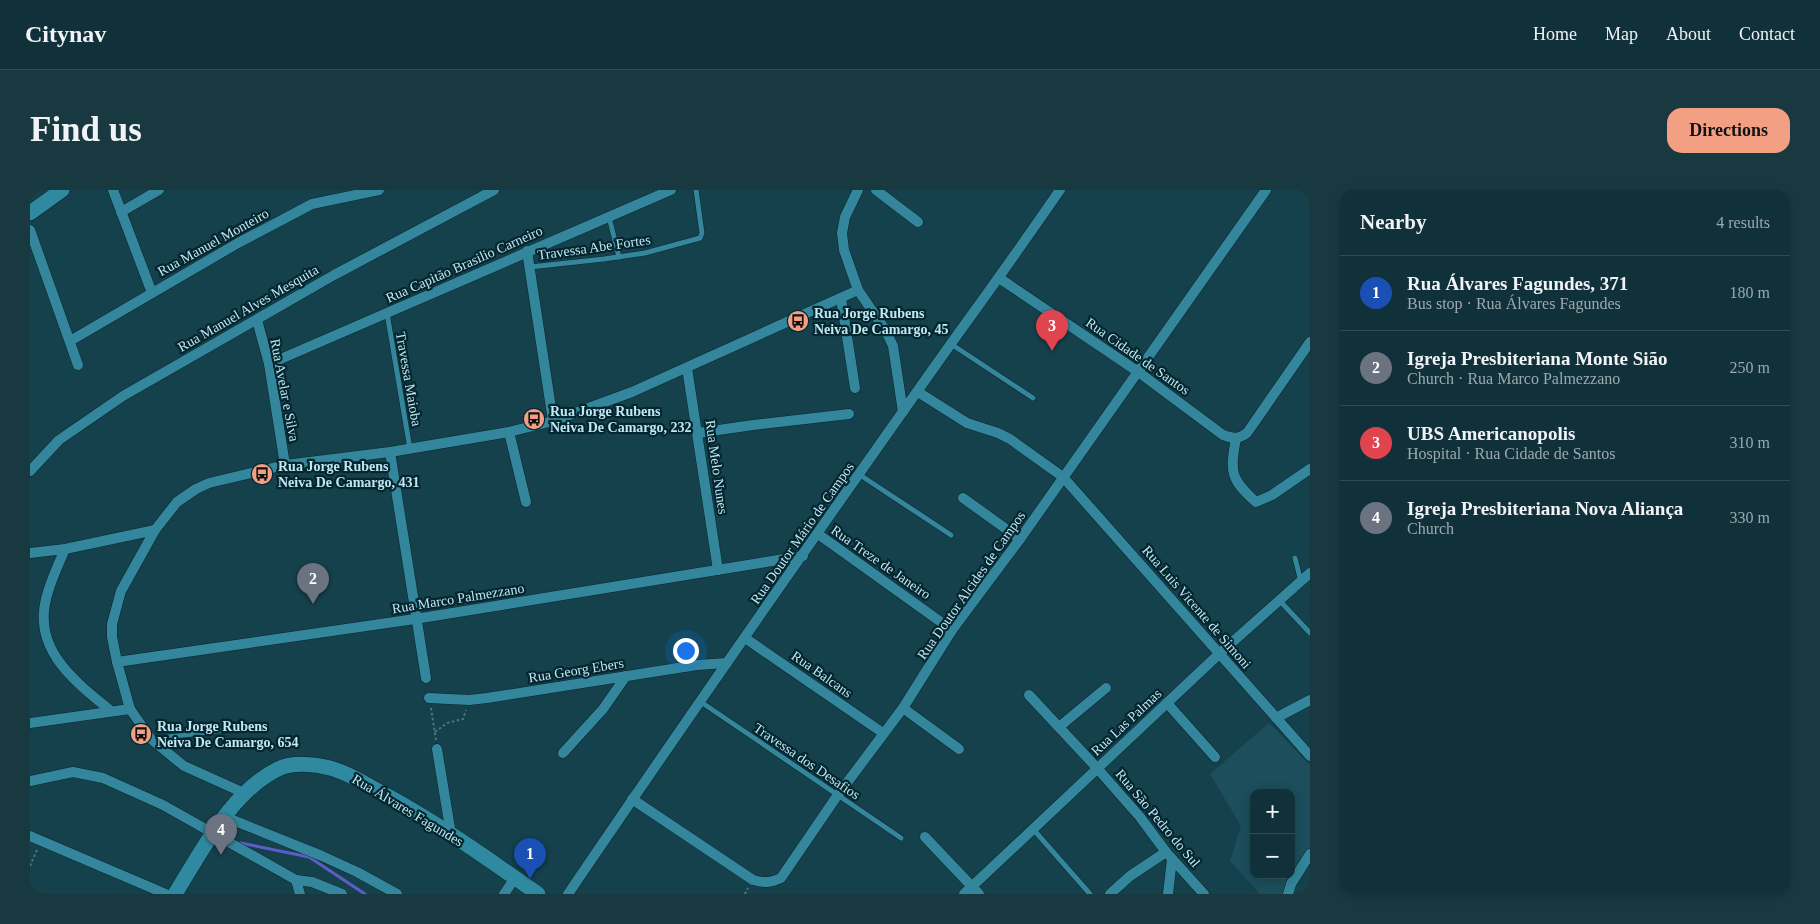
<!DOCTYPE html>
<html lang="en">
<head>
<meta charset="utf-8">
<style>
	body { margin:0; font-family:"Times New Roman",serif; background:#193941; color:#f1f3f6 }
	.controls { position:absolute; right:15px; bottom:15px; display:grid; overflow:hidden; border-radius:10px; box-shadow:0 2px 12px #0003 }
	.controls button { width:45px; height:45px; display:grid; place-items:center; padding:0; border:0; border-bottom:1px solid #304c53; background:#103139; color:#f1f3f6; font:25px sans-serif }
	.you { position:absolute; left:655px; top:460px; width:18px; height:18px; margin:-12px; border:4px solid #fff; border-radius:50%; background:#1a73e8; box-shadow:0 0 0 8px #1a73e833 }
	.badge { display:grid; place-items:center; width:32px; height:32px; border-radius:50%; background:#f39f84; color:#fff; font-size:16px; font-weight:700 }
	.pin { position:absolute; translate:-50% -41px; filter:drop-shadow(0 1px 2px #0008) }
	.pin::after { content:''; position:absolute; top:26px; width:18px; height:15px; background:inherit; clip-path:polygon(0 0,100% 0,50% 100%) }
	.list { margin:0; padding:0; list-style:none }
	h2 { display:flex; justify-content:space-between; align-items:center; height:65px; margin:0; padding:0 20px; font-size:21px }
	h2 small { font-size:16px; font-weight:400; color:#9ca9ae }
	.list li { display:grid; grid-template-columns:32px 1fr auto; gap:15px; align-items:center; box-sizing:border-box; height:75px; padding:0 20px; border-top:1px solid #304c53 }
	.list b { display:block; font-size:19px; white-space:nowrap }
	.list p { margin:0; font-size:16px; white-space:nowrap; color:#9ca9ae }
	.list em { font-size:16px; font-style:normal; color:#9ca9ae }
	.map { position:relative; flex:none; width:1280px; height:704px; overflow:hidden; border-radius:15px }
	header { display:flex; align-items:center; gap:30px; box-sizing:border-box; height:70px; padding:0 25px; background:#103139; border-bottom:1px solid #304c53 }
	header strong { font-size:24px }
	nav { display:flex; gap:28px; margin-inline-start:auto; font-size:18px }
	.intro { display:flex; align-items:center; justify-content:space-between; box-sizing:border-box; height:120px; padding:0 30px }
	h1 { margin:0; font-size:35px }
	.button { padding:12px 22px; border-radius:15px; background:#f39f84; color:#111; font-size:18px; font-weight:700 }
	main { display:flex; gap:30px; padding:0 30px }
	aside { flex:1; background:#103139; border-radius:15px; box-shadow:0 2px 12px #0003 }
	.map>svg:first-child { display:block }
	.built { fill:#1c4e5b }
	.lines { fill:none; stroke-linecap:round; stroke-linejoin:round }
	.stream { stroke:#5b5ec8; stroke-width:3 }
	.lane-casing { stroke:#0c252c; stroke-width:6 }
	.street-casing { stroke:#0c252c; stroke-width:11 }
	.secondary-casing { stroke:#0c252c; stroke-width:16 }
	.path { stroke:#4c7681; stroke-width:2; stroke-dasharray:2.5 2.5; stroke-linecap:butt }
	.lane { stroke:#33869b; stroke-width:5 }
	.street { stroke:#33869b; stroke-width:10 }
	.secondary { stroke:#2f8aa1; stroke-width:15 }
	.labels { text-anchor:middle; stroke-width:4.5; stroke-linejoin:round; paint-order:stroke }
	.street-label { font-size:14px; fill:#c1e7f3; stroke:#03262f }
	.poi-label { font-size:14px; font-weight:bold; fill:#c1e7f3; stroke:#03262f; text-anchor:start }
</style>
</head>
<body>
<header>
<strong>Citynav</strong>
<nav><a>Home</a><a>Map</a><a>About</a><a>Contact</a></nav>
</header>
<div class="intro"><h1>Find us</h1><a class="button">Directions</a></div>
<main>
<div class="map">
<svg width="1280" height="704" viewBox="0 0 1280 704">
	<rect width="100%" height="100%" fill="#15414c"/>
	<path class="built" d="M1239 533 1280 575V656L1261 685V603H1224V685H1261L1252 704H1230L1200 671 1211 636 1180 584Z"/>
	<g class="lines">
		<path class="stream" d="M211 653 279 667 335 704"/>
		<g class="lane-casing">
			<g id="lane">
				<path d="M579 27 589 67"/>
				<path d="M500 77 574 69 615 63 670 48 672 43 666 0"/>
				<path d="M357 123 380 259"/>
				<path d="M921 154 1003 208"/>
				<path d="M830 285 921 345"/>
				<path d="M1265 368 1271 392"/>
				<path d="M1250 411 1280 443"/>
				<path d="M671 512 871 648"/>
				<path d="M121 549 230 536"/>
				<path d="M1003 639 1060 704"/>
			</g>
		</g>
		<g class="street-casing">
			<g id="street">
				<path d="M83 0 122 103"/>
				<path d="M828 0 815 27 812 43 814 60 828 100 856 141 863 156 873 222"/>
				<path d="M846 0 888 32"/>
				<path d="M91 22 129 0"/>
				<path d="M0 40 48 175"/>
				<path d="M497 61 523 231"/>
				<path d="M969 88 1107 181 1193 245C1203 249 1209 249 1217 243L1280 152"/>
				<path d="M811 108 825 198"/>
				<path d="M227 130 239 174 255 275"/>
				<path d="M40 151 208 53 282 14 349 0"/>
				<path d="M239 174 641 0"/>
				<path d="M657 178 688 380"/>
				<path d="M888 202 937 233 968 243 980 249 1033 287 1280 566"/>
				<path d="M479 242 496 312"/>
				<path d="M668 243 723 235 819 224"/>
				<path d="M1206 248C1200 282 1200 289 1226 312L1242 305 1280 279"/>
				<path d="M360 262 396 488"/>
				<path d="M0 281 29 250 93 206 304 85 464 0"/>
				<path d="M933 308 990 349"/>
				<path d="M788 344 922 440"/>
				<path d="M35 359C28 375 20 392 16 409 3 461 46 492 81 521"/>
				<path d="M0 363 35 359 125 340"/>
				<path d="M715 448 853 543"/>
				<path d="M87 472 385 429 773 366"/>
				<path d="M999 505 1067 578 1110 627 1136 662 1174 704"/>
				<path d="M399 508 439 510 457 508 667 475 697 473"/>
				<path d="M1137 513 1185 567"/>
				<path d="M873 518 929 559"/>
				<path d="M1246 528 1280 510"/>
				<path d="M0 533 100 519"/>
				<path d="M1029 537 1076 498"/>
				<path d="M407 559 421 644"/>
				<path d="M533 563 573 519 596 486"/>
				<path d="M0 591 43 582 73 588 133 615 266 690"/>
				<path d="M214 603 154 576 121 549 100 519 87 472 82 447V434L91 401 125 340 147 312 166 299 179 293 255 275 360 262 479 242 523 231 602 202 828 100"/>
				<path d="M602 609 723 690C734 693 740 693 751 688L807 606 873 518 922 440 990 349 1236 0"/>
				<path d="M195 627 292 666 327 682 367 704"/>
				<path d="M0 646 136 704"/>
				<path d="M895 647 949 704"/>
				<path d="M266 690 282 692 312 704"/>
				<path d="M266 690 270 704"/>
				<path d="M474 704 485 688"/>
				<path d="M538 704C663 520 791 337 920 155 957 104 994 52 1030 0"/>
				<path d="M934 704 1189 464 1280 383"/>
				<path d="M1080 704 1100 686 1136 662"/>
				<path d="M1138 704 1142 669"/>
				<path d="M1258 704 1261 694 1280 664"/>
			</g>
		</g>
		<g class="secondary-casing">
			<g id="secondary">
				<path d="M0 23 32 0"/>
				<path d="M145 704C172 661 201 602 248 579 262 572 285 574 300 578 319 583 335 594 352 603 406 632 457 668 508 704"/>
			</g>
		</g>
		<g class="path">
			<path d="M401 518 406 550"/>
			<path d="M405 542 417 533 433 529 436 520"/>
			<path d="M0 676 7 660"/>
			<path d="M715 704 718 698"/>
		</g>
		<use href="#lane" class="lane"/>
		<use href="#street" class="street"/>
		<use href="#secondary" class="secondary"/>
	</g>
	<defs>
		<g id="bus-disc" transform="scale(1.125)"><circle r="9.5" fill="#f39f84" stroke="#03262f"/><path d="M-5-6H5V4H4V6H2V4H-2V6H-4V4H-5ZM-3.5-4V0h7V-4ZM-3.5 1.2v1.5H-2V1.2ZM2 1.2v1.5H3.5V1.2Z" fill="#111"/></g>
	</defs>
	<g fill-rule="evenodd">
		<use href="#bus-disc" x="768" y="131"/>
		<use href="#bus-disc" x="504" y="229"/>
		<use href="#bus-disc" x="232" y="284"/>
		<use href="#bus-disc" x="111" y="544"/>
	</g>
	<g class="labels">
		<g class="street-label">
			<text transform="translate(183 52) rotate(-29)" y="5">Rua Manuel Monteiro</text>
			<text transform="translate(564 57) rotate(-8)" y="5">Travessa Abe Fortes</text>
			<text transform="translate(434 74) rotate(-24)" y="5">Rua Capitão Brasilio Carneiro</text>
			<text transform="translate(218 118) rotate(-30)" y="5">Rua Manuel Alves Mesquita</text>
			<text transform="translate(1108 166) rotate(35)" y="5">Rua Cidade de Santos</text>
			<text transform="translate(379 189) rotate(80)" y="5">Travessa Maioba</text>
			<text transform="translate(255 200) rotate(79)" y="5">Rua Avelar e Silva</text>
			<text transform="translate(687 277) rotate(82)" y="5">Rua Melo Nunes</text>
			<text transform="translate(772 343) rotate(-55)" y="5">Rua Doutor Mário de Campos</text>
			<text transform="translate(851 372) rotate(35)" y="5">Rua Treze de Janeiro</text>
			<text transform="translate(941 395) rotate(-55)" y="5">Rua Doutor Alcides de Campos</text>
			<text transform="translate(428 408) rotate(-9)" y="5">Rua Marco Palmezzano</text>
			<text transform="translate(1167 417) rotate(49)" y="5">Rua Luis Vicente de Simoni</text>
			<text transform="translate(546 480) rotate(-9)" y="5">Rua Georg Ebers</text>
			<text transform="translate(792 484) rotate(35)" y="5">Rua Balcans</text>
			<text transform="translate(1096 532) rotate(-43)" y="5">Rua Las Palmas</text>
			<text transform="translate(777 571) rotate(34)" y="5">Travessa dos Desafios</text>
			<text transform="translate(378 620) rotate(31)" y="5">Rua Álvares Fagundes</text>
			<text transform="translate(1128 628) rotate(50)" y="5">Rua São Pedro do Sul</text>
		</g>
		<g class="poi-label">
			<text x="784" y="128">Rua Jorge Rubens<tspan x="784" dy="16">Neiva De Camargo, 45</tspan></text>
			<text x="520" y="226">Rua Jorge Rubens<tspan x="520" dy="16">Neiva De Camargo, 232</tspan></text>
			<text x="248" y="281">Rua Jorge Rubens<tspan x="248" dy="16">Neiva De Camargo, 431</tspan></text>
			<text x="127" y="541">Rua Jorge Rubens<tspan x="127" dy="16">Neiva De Camargo, 654</tspan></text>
		</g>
	</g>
</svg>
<div class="controls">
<button>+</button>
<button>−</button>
</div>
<div class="you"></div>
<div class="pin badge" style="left:500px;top:689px;background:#1a4fb4">1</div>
<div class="pin badge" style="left:283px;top:414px;background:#6b7280">2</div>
<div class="pin badge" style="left:1022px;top:161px;background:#e0444e">3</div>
<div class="pin badge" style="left:191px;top:665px;background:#6b7280">4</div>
</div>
<aside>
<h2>Nearby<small>4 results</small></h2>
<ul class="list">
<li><span class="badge" style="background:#1a4fb4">1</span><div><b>Rua Álvares Fagundes, 371</b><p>Bus stop · Rua Álvares Fagundes</p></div><em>180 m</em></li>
<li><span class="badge" style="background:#6b7280">2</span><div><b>Igreja Presbiteriana Monte Sião</b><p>Church · Rua Marco Palmezzano</p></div><em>250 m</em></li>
<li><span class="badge" style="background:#e0444e">3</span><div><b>UBS Americanopolis</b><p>Hospital · Rua Cidade de Santos</p></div><em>310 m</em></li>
<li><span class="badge" style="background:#6b7280">4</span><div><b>Igreja Presbiteriana Nova Aliança</b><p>Church</p></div><em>330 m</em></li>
</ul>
</aside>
</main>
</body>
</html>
